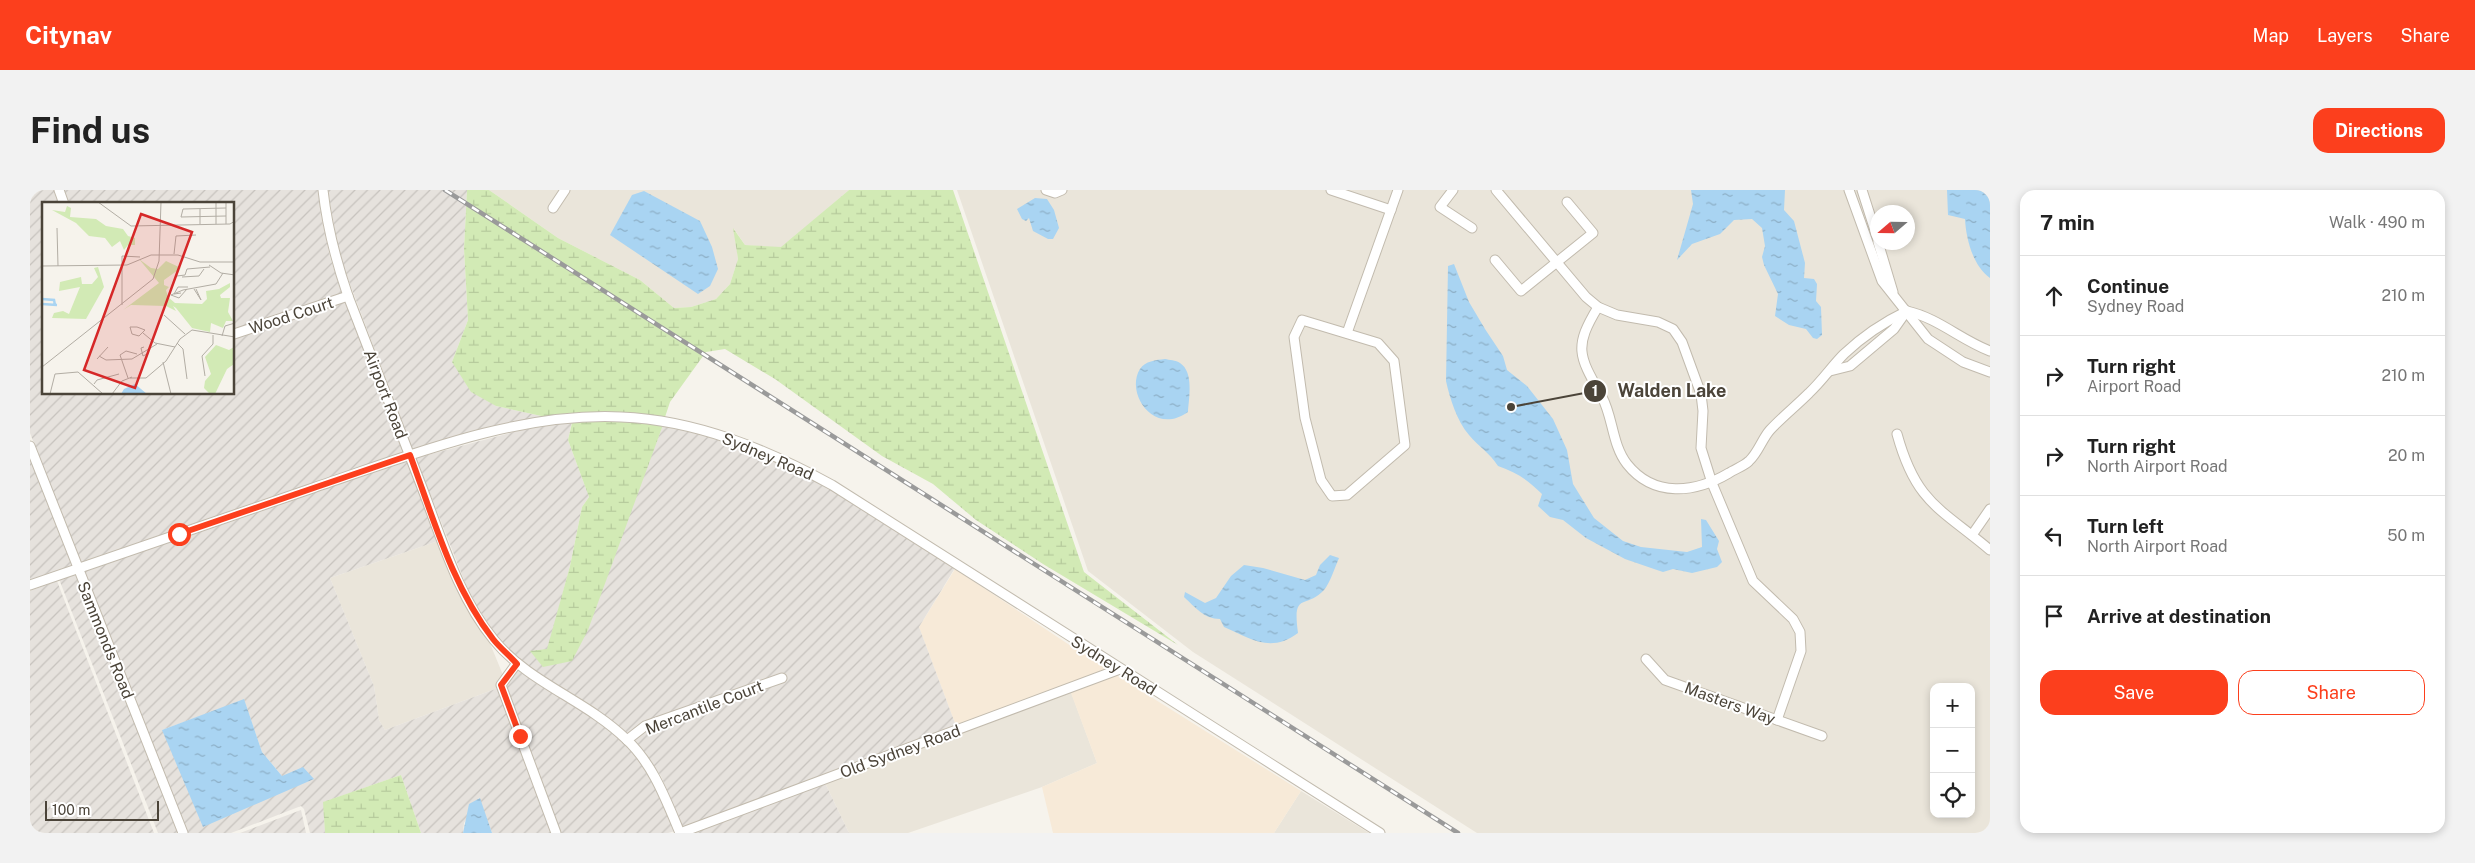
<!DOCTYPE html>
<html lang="en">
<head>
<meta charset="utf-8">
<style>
	body { margin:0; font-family:"Public Sans",sans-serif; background:#f2f2f2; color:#222 }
	.controls { position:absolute; right:15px; bottom:15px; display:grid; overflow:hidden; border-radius:10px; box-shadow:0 2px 8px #0003 }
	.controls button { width:45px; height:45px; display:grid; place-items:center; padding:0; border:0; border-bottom:1px solid #e0e0e0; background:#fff; color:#222; font:25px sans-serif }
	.compass { position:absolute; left:1840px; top:15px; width:45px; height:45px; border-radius:50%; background:#fff; box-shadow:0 2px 8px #0003; rotate:250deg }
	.scale { position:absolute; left:15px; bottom:12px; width:114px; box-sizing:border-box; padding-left:5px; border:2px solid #4b4439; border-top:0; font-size:14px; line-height:18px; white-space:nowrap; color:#4b4439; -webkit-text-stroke:4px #fff; paint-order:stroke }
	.stop { position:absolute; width:15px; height:15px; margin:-11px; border:4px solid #fc3f1d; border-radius:50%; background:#fff }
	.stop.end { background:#fc3f1d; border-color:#fff; box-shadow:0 1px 5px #0008 }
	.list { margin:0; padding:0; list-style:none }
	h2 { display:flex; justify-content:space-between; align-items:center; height:65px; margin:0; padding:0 20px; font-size:21px }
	h2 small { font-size:16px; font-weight:400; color:#767676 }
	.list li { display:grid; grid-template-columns:32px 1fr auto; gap:15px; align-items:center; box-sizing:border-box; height:80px; padding:0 20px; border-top:1px solid #e0e0e0 }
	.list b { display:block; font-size:19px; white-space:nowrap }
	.list p { margin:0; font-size:16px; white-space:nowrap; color:#767676 }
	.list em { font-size:16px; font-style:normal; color:#767676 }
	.actions { display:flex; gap:10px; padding:15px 20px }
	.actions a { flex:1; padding:11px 0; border:1px solid #fc3f1d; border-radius:15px; text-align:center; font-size:18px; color:#fc3f1d }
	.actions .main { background:#fc3f1d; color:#fff }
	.icon { flex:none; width:28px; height:28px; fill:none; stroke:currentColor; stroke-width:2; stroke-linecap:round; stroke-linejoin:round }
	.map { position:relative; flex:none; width:1960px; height:643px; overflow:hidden; border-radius:15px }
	header { display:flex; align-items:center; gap:30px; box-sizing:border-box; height:70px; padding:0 25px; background:#fc3f1d; color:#fff }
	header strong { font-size:24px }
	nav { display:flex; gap:28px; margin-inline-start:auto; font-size:18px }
	.intro { display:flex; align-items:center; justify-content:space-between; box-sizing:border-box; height:120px; padding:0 30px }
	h1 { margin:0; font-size:35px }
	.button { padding:12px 22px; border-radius:15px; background:#fc3f1d; color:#fff; font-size:18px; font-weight:700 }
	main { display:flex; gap:30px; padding:0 30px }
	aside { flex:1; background:#fff; border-radius:15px; box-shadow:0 2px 8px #0003 }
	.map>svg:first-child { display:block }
	.residential { fill:#eae5da; fill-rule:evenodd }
	.commercial { fill:#f7ead8 }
	.industrial { fill:url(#industrial-furrows); fill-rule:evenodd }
	.wetland { fill:url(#wetland-marsh) }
	.water { fill:url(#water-ripples) }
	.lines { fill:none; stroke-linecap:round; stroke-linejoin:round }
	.minor-casing { stroke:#c2bbae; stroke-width:11 }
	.minor { stroke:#fff; stroke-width:9 }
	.rail-casing { stroke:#9a9a9a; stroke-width:4.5 }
	.rail { stroke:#fff; stroke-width:2.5; stroke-dasharray:8; stroke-linecap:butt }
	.route { stroke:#fc3f1d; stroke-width:6 }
	.labels { text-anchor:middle; stroke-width:4; stroke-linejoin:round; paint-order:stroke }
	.street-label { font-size:16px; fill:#4b4439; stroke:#fff }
	.inset-river { fill:none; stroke:#a9d4f2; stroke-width:2.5 }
	.inset-road { fill:none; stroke:#b2ada4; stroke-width:1 }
	.view { fill:#d62828; fill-opacity:0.15; stroke:#d62828; stroke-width:2.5 }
	.inset-edge { fill:none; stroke:#4b4439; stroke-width:2.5 }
	.leader { fill:none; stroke:#4b4439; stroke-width:2 }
	.callout-dot { fill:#4b4439; stroke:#fff; stroke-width:2 }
	.mark-label { font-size:15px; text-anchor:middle; font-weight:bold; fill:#fff }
	.callout-label { font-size:18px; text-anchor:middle; font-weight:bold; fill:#4b4439; stroke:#fff; stroke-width:4; stroke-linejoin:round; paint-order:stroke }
</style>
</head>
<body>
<header>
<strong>Citynav</strong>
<nav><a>Map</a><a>Layers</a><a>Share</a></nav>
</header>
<div class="intro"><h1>Find us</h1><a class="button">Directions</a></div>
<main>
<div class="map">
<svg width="1960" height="643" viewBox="0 0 1960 643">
	<defs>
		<pattern id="industrial-furrows" width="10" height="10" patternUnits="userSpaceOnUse" patternTransform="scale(1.25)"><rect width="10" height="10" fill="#e6e2dd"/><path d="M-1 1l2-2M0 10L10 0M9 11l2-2" fill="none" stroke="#c7c3be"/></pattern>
		<pattern id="wetland-marsh" width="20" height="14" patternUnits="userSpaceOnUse" patternTransform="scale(1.25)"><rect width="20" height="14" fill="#d2eab5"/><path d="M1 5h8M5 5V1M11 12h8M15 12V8" fill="none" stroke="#b6ca9c"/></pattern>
		<pattern id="water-ripples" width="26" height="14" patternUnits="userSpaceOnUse" patternTransform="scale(1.25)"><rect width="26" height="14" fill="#a9d4f2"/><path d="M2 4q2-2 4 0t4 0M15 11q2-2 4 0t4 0" fill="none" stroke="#8caec5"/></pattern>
	</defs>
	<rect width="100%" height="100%" fill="#f6f3ec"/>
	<g class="residential">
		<path d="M459 0H530L518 19 525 23 540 0H819L751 58 715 55 704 39 708 69 700 94 686 109 661 117 644 118 610 90 528 48Z"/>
		<path d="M927 0H1960V643H1447L1163 462 1058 381ZM1848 22H1878V52H1848ZM1904 497H1941V624H1904Z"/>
		<path d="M408 351 438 419 459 451 473 485 467 493 468 498 355 540 349 530 344 496 300 388Z"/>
		<path d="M1041 502 1067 573 1012 597 878 643H819L795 593Z"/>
		<path d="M1271 601 1339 643H1244Z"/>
	</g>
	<g class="commercial">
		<path d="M925 379 1044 458 1078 479 926 536 889 437Z"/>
		<path d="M1086 485 1271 601 1244 643H1023L1012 597 1067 573 1041 503 1029 506Z"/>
	</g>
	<g class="industrial">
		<path d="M0 0H24L29 14H14V204H204V148L315 111 374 263 50 373 0 243Z"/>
		<path d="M33 0H289L291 25 300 67 312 104 204 140V14H38Z"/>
		<path d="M298 0H437L434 59 438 130 422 172 466 216 516 227 455 240 383 261 309 65Z"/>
		<path d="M542 232 538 250 559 307 552 317 540 376 513 477 611 291 633 235 674 244 717 258 761 277 800 299 925 378 889 437 926 536 653 638 631 586 603 550 617 540 757 490 755 483 614 533 598 544 579 529 490 470 467 447 446 415 436 395 386 268 502 237Z"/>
		<path d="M0 268 42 376 0 391Z"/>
		<path d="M377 270 408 351 300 388 344 496 349 530 355 540 468 498 522 643H462L449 608 434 633 433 643H391L371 585 294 612 295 643H280L274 619 271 616 201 643H158L53 381ZM214 510 232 562 252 586 132 540Z"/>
		<path d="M45 384 149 643H128L29 389Z"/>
		<path d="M27 391 124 643H0V401Z"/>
		<path d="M488 479 574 535 594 552 623 590 645 641 638 643H531L476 495Z"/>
		<path d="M795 593 819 643H661Z"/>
		<path d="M271 620 276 643H210Z"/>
	</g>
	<g class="wetland">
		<path d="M437 0H459L528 48 610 90 644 118 661 117 686 109 700 94 708 69 703 38 715 55 751 57 819 0H923L1054 382 1148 455 1013 374 946 330 903 294 852 266 745 189 695 159 676 162 640 212 635 227 591 222 544 223 516 227 466 216 441 202 422 172 438 130 434 59Z"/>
		<path d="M590 231 633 235 558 440 542 471 513 477 500 461 517 459 540 376 552 317 559 307 538 250 542 233 540 232Z"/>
		<path d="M371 585 391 643H295L293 612Z"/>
	</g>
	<g class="water">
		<path d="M1661 0H1755L1754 20 1764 31 1775 73 1774 88 1784 89 1787 94 1786 111 1791 117 1792 145 1787 149 1783 148 1776 139 1759 135 1745 126 1748 104 1734 75 1732 67 1735 56 1732 38 1722 29 1704 30 1690 44 1662 54 1647 70 1663 14Z"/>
		<path d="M1917 0H1960V88C1943 76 1936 49 1935 29L1918 25Z"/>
		<path d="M614 1 670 31 682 57 688 79 680 96 668 104 580 45 602 5Z"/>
		<path d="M1005 8 1017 9 1024 20 1029 38 1023 49H1018L1003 41 999 28 996 31 992 29 987 19Z"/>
		<path d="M1424 74 1439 112 1455 139 1473 166 1477 180 1497 196 1523 229 1537 260 1543 294 1564 328 1593 351 1611 357 1657 362 1672 357 1671 329 1676 330 1689 351 1687 359 1692 372 1687 377 1662 383 1643 379 1633 382 1624 379 1595 369 1556 348 1533 330 1520 327 1508 316 1512 304C1498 290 1486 282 1468 276 1460 263 1448 256 1439 245 1427 231 1420 209 1416 191L1418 76Z"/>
		<path d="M1135 169C1139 170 1146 170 1150 173 1164 182 1159 208 1158 222 1123 247 1095 202 1110 179 1115 171 1126 170 1135 169Z"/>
		<path d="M1300 365 1309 368C1305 377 1300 393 1294 400 1276 420 1262 400 1268 443 1240 464 1220 448 1194 437L1190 429C1174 429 1165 417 1154 407L1155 402 1175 413 1186 408 1201 386 1214 375 1233 378 1275 390 1286 385 1290 375Z"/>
		<path d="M214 509 232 562 252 586 273 577 284 589 173 637 132 540Z"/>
		<path d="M450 608 462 643H433L439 614Z"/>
	</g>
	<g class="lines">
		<g class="minor-casing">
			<g id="minor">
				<path d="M29 0 34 14"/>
				<path d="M293 0C297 37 306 71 318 106 343 171 368 235 393 300 412 350 429 408 464 450 499 493 556 510 596 549 623 574 636 610 650 643"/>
				<path d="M1016 0 1025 3 1032 0"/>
				<path d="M1301 0 1361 20"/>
				<path d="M1423 0 1410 17 1442 38"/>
				<path d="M1466 0 1556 107 1568 117 1587 125 1628 132 1643 139 1652 152 1671 204 1673 221 1671 258 1682 293 1723 391 1763 429 1770 442 1771 461 1747 530"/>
				<path d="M1819 0 1852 91 1898 149 1933 172 1960 182"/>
				<path d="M1832 0 1848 50"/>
				<path d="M523 18 535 0"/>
				<path d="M1848 52 1863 102"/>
				<path d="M1465 70 1491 101 1563 43 1537 12"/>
				<path d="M1568 117C1543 158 1549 166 1572 207 1583 227 1582 255 1597 274 1624 308 1665 303 1699 283 1705 279 1714 276 1719 271 1728 263 1732 249 1740 240 1752 227 1766 216 1779 203 1792 191 1802 176 1814 164 1833 146 1854 132 1877 121"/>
				<path d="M1877 121C1908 128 1931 150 1960 161"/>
				<path d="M1272 130 1348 153 1364 171 1375 255 1317 305 1302 306 1291 290 1275 228 1264 147Z"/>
				<path d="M1317 143 1368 0"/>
				<path d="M204 144 318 106"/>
				<path d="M1800 181 1820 176 1864 139 1876 122"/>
				<path d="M1867 244C1886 313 1910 318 1960 360"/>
				<path d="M0 256 153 643"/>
				<path d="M1942 345 1960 319"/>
				<path d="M0 395C93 363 187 331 280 299 378 266 486 222 591 227 666 230 736 259 802 295L1350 643"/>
				<path d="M1616 469 1635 490 1792 546"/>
				<path d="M487 473 471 495 526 643"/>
				<path d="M597 550 615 536 752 488"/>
				<path d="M650 643 1090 479"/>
			</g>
		</g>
		<use href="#minor" class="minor"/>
		<g class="rail-casing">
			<path id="rail" d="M415 0 1428 643"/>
		</g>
		<use href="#rail" class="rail"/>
	</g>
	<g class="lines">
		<path class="route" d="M149 344 380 265C403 327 422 396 463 449 470 458 479 465 487 474L471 495 490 546"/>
	</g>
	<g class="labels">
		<g class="street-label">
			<text transform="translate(261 125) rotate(-18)" y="6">Wood Court</text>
			<text transform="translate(356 204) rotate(69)" y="6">Airport Road</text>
			<text transform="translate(738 266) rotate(23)" y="6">Sydney Road</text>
			<text transform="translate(76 450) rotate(68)" y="6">Sammonds Road</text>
			<text transform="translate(1084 475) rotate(32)" y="6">Sydney Road</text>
			<text transform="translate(1700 513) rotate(20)" y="6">Masters Way</text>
			<text transform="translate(674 517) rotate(-21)" y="6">Mercantile Court</text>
			<text transform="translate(870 561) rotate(-20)" y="6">Old Sydney Road</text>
		</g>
	</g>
	<g transform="translate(12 12)">
		<rect width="192" height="192" fill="#f6f3ec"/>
		<path d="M56 65 62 85 44 117 10 116 12 111 21 109 27 112 38 85 17 89 18 80 39 75 40 82H50L56 75 52 66Z" fill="#d2eab5"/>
		<path d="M25 4 29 6 28 15 54 17 64 24 81 27 86 34 93 36V43H86L82 48 78 39 70 45 63 36 47 34 34 21 10 8 23 10ZM97 57 109 66 116 67 124 59 139 66 122 78V83L127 85 124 88 126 95 133 101 160 102 165 97 164 89 177 87 188 81V85L178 93 179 96H188L186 110 191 119H184L181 126 169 121 168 130 150 126 134 106 131 104 134 109 124 104 89 103 81 108 117 81ZM174 143 187 148 192 145V162L185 167 173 192H168L162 186 163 179 169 172 163 155Z" fill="#d2eab5"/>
		<path d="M93 182 105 192H79L82 187Z" fill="#a9d4f2"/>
		<path class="inset-river" d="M0 97 12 98 13 103M0 102 15 103"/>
		<path class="inset-road" d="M56 0 89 24 188 22 193 19M174 0V22M184 0V22M184 6 141 7 139 15 184 14M158 7V22M15 26 16 64M132 52 134 34 154 33M167 63 179 71 193 73M0 64 85 63 109 53H136L158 60H193M135 74 143 73 145 67 168 65M140 75 157 74 162 67M145 87 137 96 129 93 141 88 174 82 181 71M152 87 159 98 154 87M139 91 132 92 136 85H146M80 103V54L98 55M122 113 143 132M88 125H95L103 128 97 134 90 132ZM101 131 113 141 133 145M180 134 183 124 193 121M135 141 141 147 145 177M102 145 99 146 101 154 105 152M57 154 64 158 90 157 115 142M55 157 66 145M121 160 129 192M0 165 111 77 117 59 119 0M163 174 160 154 171 142V133M86 176 78 153 84 149 95 152M88 176H104L124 159 138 137 150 128 193 135M52 182 55 178 77 172M8 192 13 172 36 170 61 192M70 192 80 179 90 175"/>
		<path class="view" d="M99 12 150 30 93 186 42 168Z"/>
		<rect width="192" height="192" class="inset-edge"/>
	</g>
	<path class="leader" d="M1481 217L1565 201"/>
	<g class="callout-dot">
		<circle cx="1481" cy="217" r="5"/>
		<circle cx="1565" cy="201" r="12"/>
	</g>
	<g class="mark-label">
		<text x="1565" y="206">1</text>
	</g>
	<g class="callout-label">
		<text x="1642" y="207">Walden Lake</text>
	</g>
</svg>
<div class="controls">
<button>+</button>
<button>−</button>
<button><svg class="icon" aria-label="locate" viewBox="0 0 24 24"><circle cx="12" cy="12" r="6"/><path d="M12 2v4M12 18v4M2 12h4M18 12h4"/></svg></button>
</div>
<svg class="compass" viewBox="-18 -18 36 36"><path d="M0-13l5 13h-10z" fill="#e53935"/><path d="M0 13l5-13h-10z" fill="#767676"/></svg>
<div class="scale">100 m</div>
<div class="stop" style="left:149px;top:344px"></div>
<div class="stop end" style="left:490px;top:546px"></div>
</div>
<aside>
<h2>7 min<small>Walk · 490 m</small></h2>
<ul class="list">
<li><svg class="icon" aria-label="ahead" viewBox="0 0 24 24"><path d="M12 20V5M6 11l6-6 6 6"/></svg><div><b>Continue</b><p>Sydney Road</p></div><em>210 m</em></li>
<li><svg class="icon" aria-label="right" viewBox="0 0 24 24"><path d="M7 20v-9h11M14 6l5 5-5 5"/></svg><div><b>Turn right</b><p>Airport Road</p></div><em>210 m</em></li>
<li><svg class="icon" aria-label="right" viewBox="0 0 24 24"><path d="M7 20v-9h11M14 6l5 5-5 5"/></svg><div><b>Turn right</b><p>North Airport Road</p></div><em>20 m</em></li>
<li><svg class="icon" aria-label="left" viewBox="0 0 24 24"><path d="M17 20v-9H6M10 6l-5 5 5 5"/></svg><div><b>Turn left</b><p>North Airport Road</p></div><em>50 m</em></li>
<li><svg class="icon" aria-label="arrive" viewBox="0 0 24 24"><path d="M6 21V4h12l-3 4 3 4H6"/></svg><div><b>Arrive at destination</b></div></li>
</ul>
<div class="actions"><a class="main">Save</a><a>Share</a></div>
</aside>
</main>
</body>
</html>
